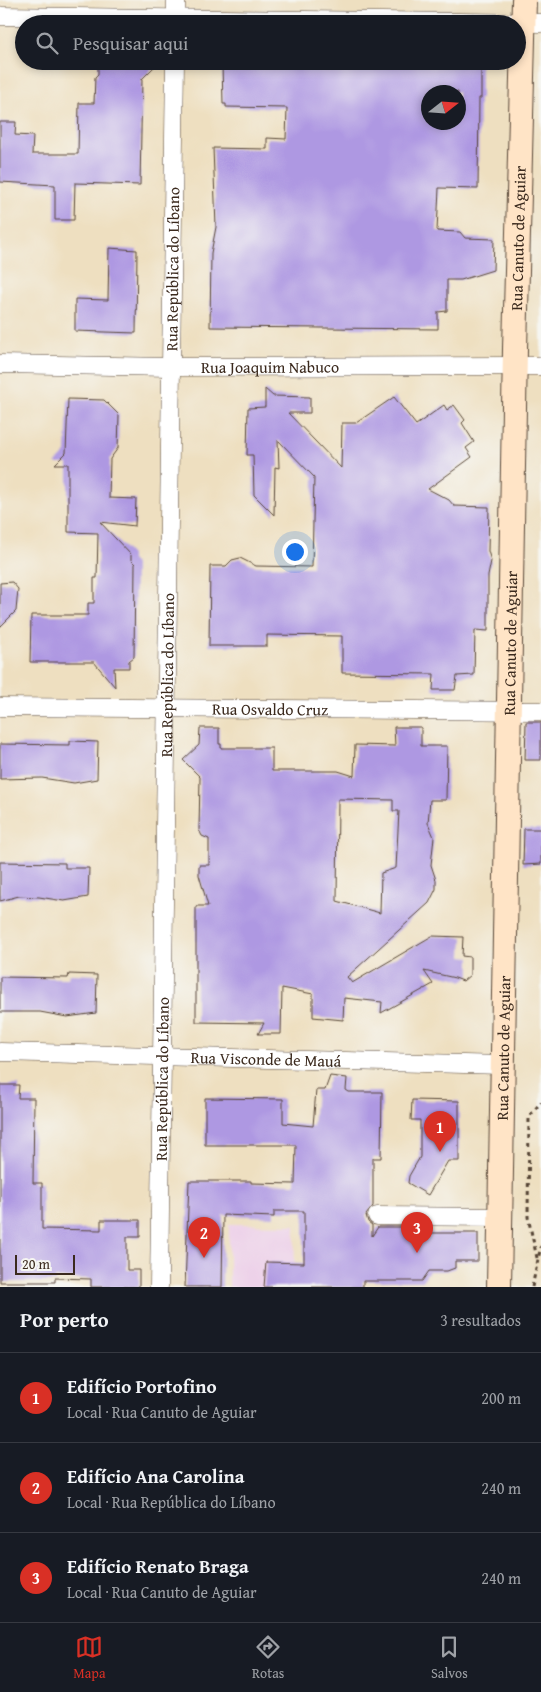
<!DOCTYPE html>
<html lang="pt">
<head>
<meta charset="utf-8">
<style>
	body { margin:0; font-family:"Gentium Book Plus",serif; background:#20242c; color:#f1f3f6 }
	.compass { position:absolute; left:421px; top:85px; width:45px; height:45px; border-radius:50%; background:#171b24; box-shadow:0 2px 8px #0003; rotate:73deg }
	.scale { position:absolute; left:15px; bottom:12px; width:60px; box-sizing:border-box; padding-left:5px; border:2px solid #3b2a1e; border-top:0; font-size:14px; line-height:18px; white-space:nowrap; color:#3b2a1e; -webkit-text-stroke:4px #f6f6f2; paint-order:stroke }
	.you { position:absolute; left:294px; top:551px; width:18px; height:18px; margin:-12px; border:4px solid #fff; border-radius:50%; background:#1a73e8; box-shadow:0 0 0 8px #1a73e833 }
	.badge { display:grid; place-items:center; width:32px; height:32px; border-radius:50%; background:#d93025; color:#fff; font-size:16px; font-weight:700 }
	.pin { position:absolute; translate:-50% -41px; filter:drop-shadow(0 1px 2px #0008) }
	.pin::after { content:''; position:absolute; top:26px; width:18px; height:15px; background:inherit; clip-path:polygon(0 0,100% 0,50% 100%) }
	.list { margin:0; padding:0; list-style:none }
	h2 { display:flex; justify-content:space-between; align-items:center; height:65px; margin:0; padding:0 20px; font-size:21px }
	h2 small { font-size:16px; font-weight:400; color:#9ea1a6 }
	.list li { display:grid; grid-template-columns:32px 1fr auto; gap:15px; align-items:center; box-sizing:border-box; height:90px; padding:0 20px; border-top:1px solid #363941 }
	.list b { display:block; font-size:19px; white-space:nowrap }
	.list p { margin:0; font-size:16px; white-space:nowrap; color:#9ea1a6 }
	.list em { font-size:16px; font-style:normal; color:#9ea1a6 }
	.icon { flex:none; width:28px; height:28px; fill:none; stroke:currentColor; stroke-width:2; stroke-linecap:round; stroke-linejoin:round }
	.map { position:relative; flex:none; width:541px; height:1287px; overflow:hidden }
	.search { position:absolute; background:#171b24; box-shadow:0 2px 8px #0003; left:15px; right:15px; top:15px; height:55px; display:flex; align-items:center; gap:12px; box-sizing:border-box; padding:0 18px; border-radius:28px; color:#9ea1a6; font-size:19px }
	.sheet { height:335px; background:#171b24 }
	nav { display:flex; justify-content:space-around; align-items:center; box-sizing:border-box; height:70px; border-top:1px solid #363941; background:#171b24; font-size:14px; color:#9ea1a6 }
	nav a { display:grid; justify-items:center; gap:2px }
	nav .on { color:#d93025 }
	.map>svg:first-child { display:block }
	.built { fill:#edd1e9 }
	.building { fill:#ae98e2; fill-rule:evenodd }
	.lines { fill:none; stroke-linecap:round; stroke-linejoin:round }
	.street-casing { stroke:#564536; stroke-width:19 }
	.secondary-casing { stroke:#564536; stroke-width:26 }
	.path { stroke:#564536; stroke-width:3; stroke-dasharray:4 4; stroke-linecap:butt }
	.street { stroke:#fff; stroke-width:18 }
	.secondary { stroke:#ffe4c6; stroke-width:24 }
	.labels { text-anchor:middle; stroke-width:4.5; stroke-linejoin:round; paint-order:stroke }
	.street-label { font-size:16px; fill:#3b2a1e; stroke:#f6f6f2 }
</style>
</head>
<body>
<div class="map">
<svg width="541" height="1287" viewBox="0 0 541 1287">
	<rect width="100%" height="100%" fill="#f6f6f2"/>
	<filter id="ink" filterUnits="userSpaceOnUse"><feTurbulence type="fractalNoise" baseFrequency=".02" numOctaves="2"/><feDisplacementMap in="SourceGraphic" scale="10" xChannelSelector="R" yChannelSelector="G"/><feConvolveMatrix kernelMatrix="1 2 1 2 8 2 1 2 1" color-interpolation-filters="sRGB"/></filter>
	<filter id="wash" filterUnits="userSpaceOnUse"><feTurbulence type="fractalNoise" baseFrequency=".0096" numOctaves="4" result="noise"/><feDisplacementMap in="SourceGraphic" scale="20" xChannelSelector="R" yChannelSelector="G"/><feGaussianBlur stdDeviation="1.12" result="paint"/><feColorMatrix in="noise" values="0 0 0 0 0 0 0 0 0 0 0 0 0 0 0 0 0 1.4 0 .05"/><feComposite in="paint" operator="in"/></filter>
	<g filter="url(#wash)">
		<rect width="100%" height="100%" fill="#eedfc0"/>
		<path class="built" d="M229 1224 295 1225 294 1287H229Z"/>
		<g id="blocks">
			<g class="building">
				<path d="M98 61H160L142 79 140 185 75 183 74 220H55V185L0 182V122H16L15 135 33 136 32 154H78L79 103H94L95 77 98 74Z"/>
				<path d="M227 61 310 64V61H382V63L481 61V98H479L478 189 439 188 437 231 460 232 465 238 494 239 493 270 461 280H447V311L438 312V329L210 327 211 253 216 227 213 148 267 149V138L286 139 287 108 226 107V104H223L222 65 227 66ZM428 92H458V122H428Z"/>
				<path d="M109 248 137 250 136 333 75 331V299L108 300Z"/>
				<path d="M265 389 273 396 310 397V413H288L341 468 342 423H356L394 397 416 425 444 405 447 410 454 405 465 420 462 423 474 442 466 448 472 457 428 489 449 500 454 506 489 507 488 551 491 561 488 576V631L475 630 474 675 457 676 455 690H433L434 674 342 673V636L267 635V646H209L210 566H226L232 560 240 558 256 566 312 567 314 477 278 440 279 468 275 467 274 515 254 495 253 455H247L248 408 265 407Z"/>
				<path d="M68 399 104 400 119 415 118 448 110 459 109 498 136 499 135 526 100 522 131 555V560L135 564 134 657 129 661V668H114L115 687 94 662H30L31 615H88V603H94V578H97L98 533 68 532V464H55L66 453Z"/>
				<path d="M12 582 18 589 16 611 0 627V583Z"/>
				<path d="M526 722H541V760H525Z"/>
				<path d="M394 727H421V746H447L446 800H430L428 823 434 837 431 865 436 880V889L429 903 347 977 352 983 432 936 463 937 462 956 470 957V975L463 981 455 978 424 971 433 984 381 1013 382 1002 344 998 343 1020 313 1017V994L282 988 281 1034H258L264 1023 196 1022V906H208L199 875V865H209V839L202 836 199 830 200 777 183 760 199 745 200 728H219V744H221V748H272V771H338L354 776 355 745 395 746ZM338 799 393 800V811H399L396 868 381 873 380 913 337 901Z"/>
				<path d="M70 741 98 742 97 779 74 783 42 778 0 779V744L70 745Z"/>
				<path d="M524 829H541V864L523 865Z"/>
				<path d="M0 862 65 863V868H89L88 897 64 901 39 897 19 896 0 901Z"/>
				<path d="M69 974 97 975 96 1013 67 1017 40 1012H0V977L68 978Z"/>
				<path d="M330 1076 347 1078 346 1090 349 1092H382L381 1158H373V1206L366 1215 368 1222 372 1225V1236L378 1227H413V1233H478V1261H455V1268L447 1271H429L422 1281H363V1287H264L266 1262 304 1263V1211H274V1217L223 1215 222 1287H185L189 1181H251V1183L295 1184 296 1145H205V1098L283 1099V1123L313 1126 316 1090H325Z"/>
				<path d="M0 1085H19L18 1098H34L33 1183H42V1229L101 1230V1220H140V1237H127V1270H139V1287H91V1279L55 1278V1282H0Z"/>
				<path d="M412 1100 459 1101V1161H448L428 1195 408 1183 409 1176 420 1157V1120H411Z"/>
			</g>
		</g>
	</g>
	<g filter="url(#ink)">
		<use href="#blocks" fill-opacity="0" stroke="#564536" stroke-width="1"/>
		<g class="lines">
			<g class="street-casing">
				<g id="street">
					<path d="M0 16 541 23"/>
					<path d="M176 24V0"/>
					<path id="s1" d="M0 364 171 367 541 366"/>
					<path id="s2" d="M0 707 541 711"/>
					<path id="s3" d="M0 1052 503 1065"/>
					<path d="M377 1216 501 1217"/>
					<path id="s4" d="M159 1287 175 61"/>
				</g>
			</g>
			<g class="secondary-casing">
				<g id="secondary">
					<path id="s5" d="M499 1287 515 349 524 0"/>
				</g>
			</g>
			<g class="path">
				<path d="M537 1258 528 1217 529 1117 541 1102"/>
				<path d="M532 1287 541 1246"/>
			</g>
			<use href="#street" class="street"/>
			<use href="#secondary" class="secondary"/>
		</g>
	</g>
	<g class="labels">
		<g class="street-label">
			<text dy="6" stroke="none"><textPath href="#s5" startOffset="1049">Rua Canuto de Aguiar</textPath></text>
			<text dy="6" stroke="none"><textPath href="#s4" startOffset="1018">Rua República do Líbano</textPath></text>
			<text dy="6" stroke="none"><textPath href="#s1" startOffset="270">Rua Joaquim Nabuco</textPath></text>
			<text dy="6" stroke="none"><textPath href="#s5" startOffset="644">Rua Canuto de Aguiar</textPath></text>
			<text dy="6" stroke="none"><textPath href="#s4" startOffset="612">Rua República do Líbano</textPath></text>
			<text dy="6" stroke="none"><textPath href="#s2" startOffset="270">Rua Osvaldo Cruz</textPath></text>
			<text dy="6" stroke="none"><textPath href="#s5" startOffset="239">Rua Canuto de Aguiar</textPath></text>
			<text dy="6" stroke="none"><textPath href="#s3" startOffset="266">Rua Visconde de Mauá</textPath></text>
			<text dy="6" stroke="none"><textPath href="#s4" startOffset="208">Rua República do Líbano</textPath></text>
		</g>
	</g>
</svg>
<svg class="compass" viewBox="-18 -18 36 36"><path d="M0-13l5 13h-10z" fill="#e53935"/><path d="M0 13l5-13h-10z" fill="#9ea1a6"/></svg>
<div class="scale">20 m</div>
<div class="you"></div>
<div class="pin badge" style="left:440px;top:1152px">1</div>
<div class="pin badge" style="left:204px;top:1258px">2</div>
<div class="pin badge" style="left:417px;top:1253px">3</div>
<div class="search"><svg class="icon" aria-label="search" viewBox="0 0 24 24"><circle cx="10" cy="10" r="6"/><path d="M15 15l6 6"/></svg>Pesquisar aqui</div>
</div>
<section class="sheet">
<h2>Por perto<small>3 resultados</small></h2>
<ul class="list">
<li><span class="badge">1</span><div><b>Edifício Portofino</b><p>Local · Rua Canuto de Aguiar</p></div><em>200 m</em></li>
<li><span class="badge">2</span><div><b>Edifício Ana Carolina</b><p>Local · Rua República do Líbano</p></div><em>240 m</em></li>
<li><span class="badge">3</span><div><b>Edifício Renato Braga</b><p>Local · Rua Canuto de Aguiar</p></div><em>240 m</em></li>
</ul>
</section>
<nav>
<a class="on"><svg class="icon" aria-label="map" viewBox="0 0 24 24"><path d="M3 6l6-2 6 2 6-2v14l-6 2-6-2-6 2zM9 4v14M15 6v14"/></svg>Mapa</a>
<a><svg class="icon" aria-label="directions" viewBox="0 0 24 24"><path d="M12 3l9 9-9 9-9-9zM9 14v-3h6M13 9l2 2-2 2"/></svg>Rotas</a>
<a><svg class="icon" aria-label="saved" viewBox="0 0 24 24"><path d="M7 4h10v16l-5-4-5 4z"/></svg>Salvos</a>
</nav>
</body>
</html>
